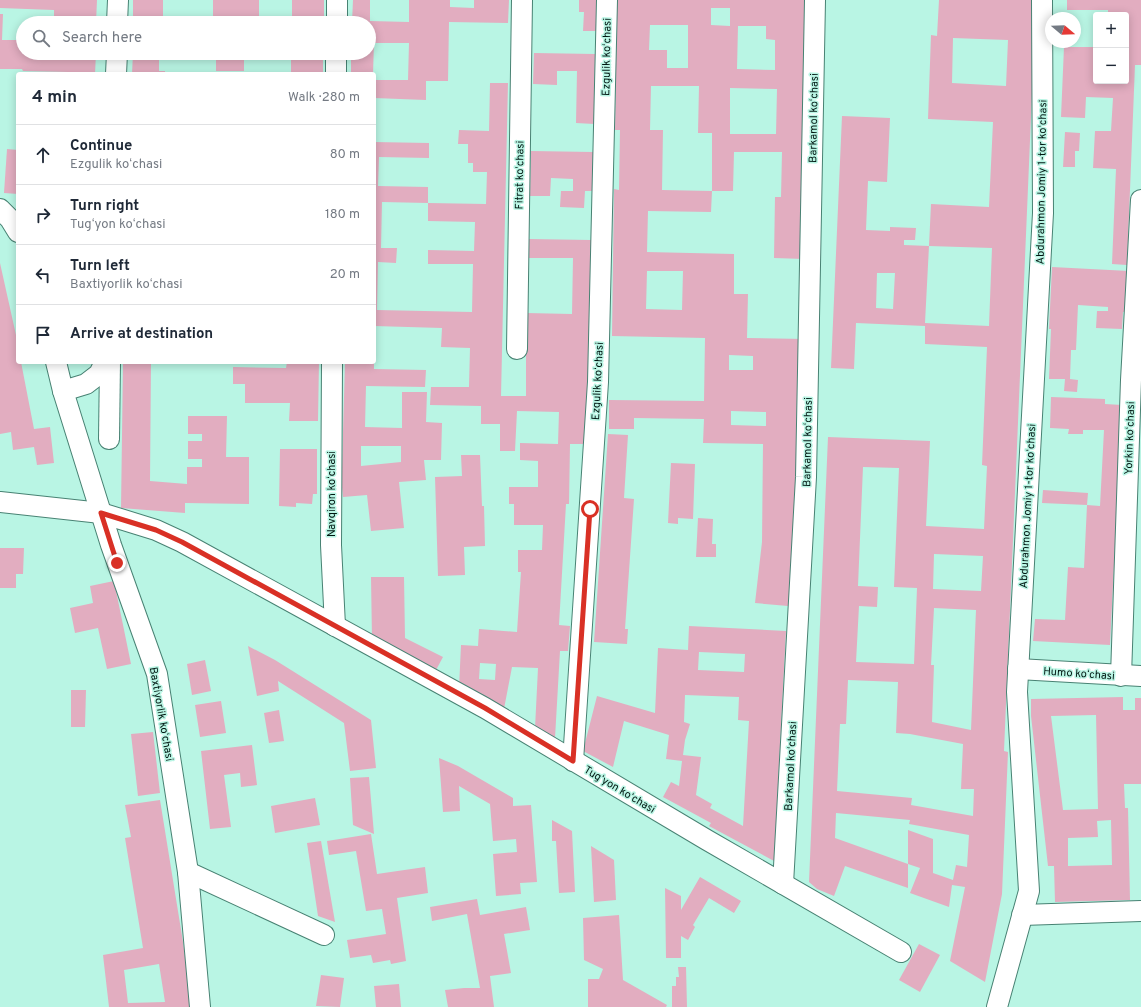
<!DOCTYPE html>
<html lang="en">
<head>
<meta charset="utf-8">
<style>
	body { margin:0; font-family:Overpass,sans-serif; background:#f2f2f3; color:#1f2937 }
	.controls { position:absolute; right:12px; top:12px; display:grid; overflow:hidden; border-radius:4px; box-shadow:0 2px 10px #0003 }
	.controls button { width:36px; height:36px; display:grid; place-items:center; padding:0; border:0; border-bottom:1px solid #e0e1e3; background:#fff; color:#1f2937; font:20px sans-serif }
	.compass { position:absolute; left:1045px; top:12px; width:36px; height:36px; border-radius:50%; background:#fff; box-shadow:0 2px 10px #0003; rotate:109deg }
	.stop { position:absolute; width:12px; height:12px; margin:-9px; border:3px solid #d93025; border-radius:50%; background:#fff }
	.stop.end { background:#d93025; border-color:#fff; box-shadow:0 1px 4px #0008 }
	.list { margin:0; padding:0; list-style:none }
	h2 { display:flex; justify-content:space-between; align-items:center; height:52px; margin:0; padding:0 16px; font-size:17px }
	h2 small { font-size:13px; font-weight:400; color:#747a83 }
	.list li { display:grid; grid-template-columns:26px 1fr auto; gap:12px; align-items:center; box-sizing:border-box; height:60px; padding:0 16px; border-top:1px solid #e0e1e3 }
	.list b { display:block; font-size:15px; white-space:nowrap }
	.list p { margin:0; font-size:13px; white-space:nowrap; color:#747a83 }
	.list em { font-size:13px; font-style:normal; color:#747a83 }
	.icon { flex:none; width:22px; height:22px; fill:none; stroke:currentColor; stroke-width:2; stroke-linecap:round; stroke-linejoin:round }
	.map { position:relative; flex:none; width:1141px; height:1007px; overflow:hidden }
	.search { position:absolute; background:#fff; box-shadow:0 2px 10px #0003; left:16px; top:16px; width:360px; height:44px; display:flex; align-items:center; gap:10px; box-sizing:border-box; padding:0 14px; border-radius:22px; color:#747a83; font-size:15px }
	.panel { position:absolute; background:#fff; box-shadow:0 2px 10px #0003; left:16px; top:72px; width:360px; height:292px; border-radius:4px }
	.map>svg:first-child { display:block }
	.building { fill:#e2adc0; fill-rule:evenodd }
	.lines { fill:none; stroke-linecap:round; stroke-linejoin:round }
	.minor-casing { stroke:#488273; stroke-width:22 }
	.minor { stroke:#fff; stroke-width:20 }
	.route { stroke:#d93025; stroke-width:5 }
	.labels { text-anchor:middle; stroke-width:3; stroke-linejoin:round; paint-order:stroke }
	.street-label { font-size:11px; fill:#011712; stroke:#b9f5e4 }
</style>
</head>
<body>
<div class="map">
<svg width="1141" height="1007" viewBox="0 0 1141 1007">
	<rect width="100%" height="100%" fill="#b9f5e4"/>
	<g class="building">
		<path d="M0 0H97L96 23H54V10L0 8Z"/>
		<rect x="133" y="0" width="30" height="23"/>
		<path d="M213 0H259V20L292 21V0H324V23H213Z"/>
		<path d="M353 0H370V21L409 22V0H450V7L474 8V0H509L508 23 449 22 448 81H426V100L374 98V80H408L409 43H374L373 74H351V53H369V23H352Z"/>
		<path d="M579 0H597L596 31H583L584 12H579Z"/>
		<path d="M617 0H808L804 259 774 258 775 197H781L782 152H734L733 191H712V133H698L699 86H651L650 130H663L662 190 712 191 711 212 648 211 647 252 734 254V294H748L747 338 805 339 804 395H797L795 542 788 606 755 603 762 542 763 444 703 443 704 419 634 418V429H609V400L704 401 705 338 612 336 614 189 619 190 620 130H615ZM711 8H730V26L711 25ZM650 25H688V68H667V50H649ZM738 26H766V39L775 40V70L737 69ZM730 88 777 89 776 134H730ZM647 271H683L682 310 646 309ZM729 355 753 356V370H729ZM731 411 766 412V426L731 425Z"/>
		<path d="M939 0H1036L1004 751 1008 752 1002 894 985 982 950 961 965 887 952 885 949 907 910 893 920 868 908 864V830L933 839V873L953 880 956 865 967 867 969 835 909 824 910 820 836 813 835 838 908 864V888L845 866 834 896 817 889 809 882 828 437 930 441 926 526 984 529 987 466 982 465 987 347 925 344V326L856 323 854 369 831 368 842 116 890 118 887 182 868 181 866 230 890 231V227L916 228 915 240H904V245L929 246 931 204 989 207 993 122 928 119 931 35 937 36ZM953 38 1008 40 1006 86 952 83ZM929 246 992 248 989 326 925 323ZM877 273H895L893 309 876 308ZM863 467 899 468 894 587 917 588 914 664 856 662 859 606 877 607 878 587 858 586ZM934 554 983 556 981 591 933 589ZM934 608 976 610 971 730 932 722 934 665H931ZM848 680 898 682 896 733 910 734 963 744 961 789H974L973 816 911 805 912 798 837 791 840 724H846Z"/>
		<path d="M1067 0H1141V65H1135L1127 265 1112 264 1116 169 1093 168 1095 131H1111L1113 98 1086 97 1085 118 1061 117 1064 47H1096V81H1126V15H1108V10H1067Z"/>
		<path d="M0 14H3L2 40H23V53H96L95 74H68V72L23 71 22 69H0Z"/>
		<path d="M133 53H159V71H165V74H132Z"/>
		<rect x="216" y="53" width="28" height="18"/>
		<rect x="291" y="53" width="32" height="21"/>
		<path d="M534 53 595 54 594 124 576 123 577 71H557V85L533 84Z"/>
		<path d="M490 83H508L501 396H526V313L572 314 573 258H529V239L591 240 588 444H570L569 504H566L559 625 570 626 568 651H560L555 738 535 728 538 668 512 667 503 714 459 688 461 645 478 646 479 629 517 632 521 572H518V550H542L543 525H514V504H509V487H538V461L520 460V443L558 444 559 412 517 411 515 451H500V424H481V406L430 405 431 387H469L470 348 441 347 442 328 374 326V142L429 143V158L379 157 378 186 428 187V203L486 204 487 172H473V163H468V144H458L459 130 489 131ZM382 202 428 203V221L475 222 474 251 428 250V264H473L472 312 377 310 378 262 396 263 397 248H381ZM480 663 496 664 495 680 479 679Z"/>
		<path d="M1065 132 1080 133 1079 151H1075V167H1063Z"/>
		<path d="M7 149 18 150V194L4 193Z"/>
		<path d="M531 151 593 152 592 191H585L584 208 560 207 561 191H573V179L551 178 550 196H530Z"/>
		<path d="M0 263 18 344V362H21L34 429 50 427 54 463 37 465 34 447 13 450 11 432 0 434Z"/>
		<path d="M1052 267 1129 271 1126 312H1123L1122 329 1096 328 1097 311H1108V307L1078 305 1076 350H1071L1070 379 1078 380 1077 392 1064 391 1065 379H1049L1051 329H1049Z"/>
		<path d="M123 362H151L150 481 187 484V467H202V459H188V441H202V434H188V416H227L226 457H249V504L185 503V513L121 508Z"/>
		<path d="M287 362H319L318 421H289L290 403H245V384H233V367L286 368Z"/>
		<path d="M345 362H374V369L426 370 425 387 366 386 365 427 402 428V392H427L426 422 442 423 441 460H424L426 480 399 482 404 528 371 531 367 495 343 497 340 469 342 468ZM361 446H401V462L361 466Z"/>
		<path d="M1051 397 1105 399V404L1122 405 1110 645 1033 641 1035 619 1065 620 1068 567 1084 568 1087 505 1042 503 1043 490 1088 493 1087 505 1100 506 1104 430H1083V434H1068L1069 429 1050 428Z"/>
		<path d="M608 434 628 435 624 498 634 499 625 629H628L627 644 594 642Z"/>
		<path d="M280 449H317V494H313L312 504 296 503V507L279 506Z"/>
		<path d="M461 455H480L482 506H484L485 546 464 547 465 575 438 576 435 477 462 476Z"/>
		<path d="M671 463 695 464 693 519 678 518V524L668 523Z"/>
		<path d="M698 518 713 519 712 544H716V557H696Z"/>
		<path d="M0 548H24L23 574H16V588H0Z"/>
		<path d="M371 577H404L405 638 443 657 436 670 372 640Z"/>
		<path d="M114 581 131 664 107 669 98 628 75 633 70 608 93 603 90 586Z"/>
		<path d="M689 626 786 631 774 861 709 826 711 823 663 797 671 782 679 786 682 761 666 759 669 735 624 721 613 767 583 751 597 696 655 713 658 648 688 650ZM699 652 745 654 744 672 698 670ZM685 695 739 697 738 720 749 721 743 826 710 808 712 804 696 795 701 757 683 755 685 740 690 724 684 722Z"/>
		<path d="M248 646 275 660 371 720 376 768 350 771 344 723 278 681 279 691 257 696Z"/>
		<path d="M205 660 211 691 192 695 187 664Z"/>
		<path d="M71 690H86L85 727H71Z"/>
		<path d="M1123 697V710H1135V698H1141V784H1124L1125 808H1128L1130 900 1055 902 1054 866H1048L1031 716V699ZM1096 715 1098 809 1063 810 1051 716ZM1111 820 1112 865 1068 866V838L1098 837 1097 821Z"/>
		<path d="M221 701 226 733 200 737 195 705Z"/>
		<path d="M279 710 284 741 269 743 264 713Z"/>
		<path d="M153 732 160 793 138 796 131 734Z"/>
		<path d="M252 745 257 785 241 787 240 773 224 775 231 827 210 829 201 751Z"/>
		<path d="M439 758 458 766 513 798V806L531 805 537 882 520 883 521 894 496 896 493 854 517 852 516 839 493 841 490 804 459 786 460 811 443 812Z"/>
		<path d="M369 777 374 834 353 825 350 778Z"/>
		<path d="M315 798 320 825 275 833 271 806Z"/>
		<path d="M160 800 183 942 192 1007H109L103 955 143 948 125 838 131 837 125 805ZM159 964 165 1002 128 1003 124 970Z"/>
		<path d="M552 820 572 831 575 892 559 893 556 841H552Z"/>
		<path d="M371 834 377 874 425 867 428 893 397 898 406 961 391 964 390 960 373 963 371 955 350 958 347 940 386 934 382 909 366 911 356 851 329 855 327 841Z"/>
		<path d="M321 841 335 922 318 916 307 843Z"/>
		<path d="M591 846 614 860 616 900 594 902Z"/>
		<path d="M700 877 741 901 734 913 709 898 693 925 695 927 688 940 681 936V958H666L665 888 681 896V910Z"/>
		<path d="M477 899 480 915 526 907 530 930 504 934 511 973 490 976 494 1007H448L445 990 464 988H480L467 914 432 921 430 907Z"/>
		<path d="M619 915 623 980 667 1005 666 1007H588V979H599L603 969 584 960 583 918Z"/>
		<path d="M919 944 940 955 920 992 899 980Z"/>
		<path d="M678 967H686L687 1007H672V986H676V977H679Z"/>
		<path d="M321 975 344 978 340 1007 316 1006Z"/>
		<path d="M399 984 401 1007H376L374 986Z"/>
	</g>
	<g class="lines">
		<g class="minor-casing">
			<g id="minor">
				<path d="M117 23 118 0"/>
				<path d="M337 23V0"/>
				<path d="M116 74 117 53"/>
				<path d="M336 74V53"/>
				<path d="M0 209 10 219 18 232"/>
				<path d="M517 349 522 0"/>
				<path d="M56 362 63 391 111 545 157 674 188 872 200 1007"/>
				<path d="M332 362 331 545 335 626"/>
				<path d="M63 391 86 384 99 374 105 362"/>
				<path d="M109 439 110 362"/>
				<path d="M0 502 101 513 156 530 182 542 485 708 707 840 901 952"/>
				<path d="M1018 669 1141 676"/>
				<path d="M1121 676 1131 380 1141 200"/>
				<path d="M573 761 598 382 607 0"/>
				<path d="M188 872 324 935"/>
				<path d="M783 884 806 477 815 0"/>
				<path d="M1022 915 1141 911"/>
				<path d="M997 1007 1029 891 1017 692 1043 213 1042 0"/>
			</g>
		</g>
		<use href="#minor" class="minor"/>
	</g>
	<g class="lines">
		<path class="route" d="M117 563 101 513 156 530 182 542 485 708 573 761 590 509"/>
	</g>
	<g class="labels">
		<g class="street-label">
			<text transform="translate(606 57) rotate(-89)" y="4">Ezgulik koʻchasi</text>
			<text transform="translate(813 118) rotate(-89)" y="4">Barkamol koʻchasi</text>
			<text transform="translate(519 175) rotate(-89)" y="4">Fitrat koʻchasi</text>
			<text transform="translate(1041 182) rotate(-89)" y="4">Abdurahmon Jomiy 1-tor koʻchasi</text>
			<text transform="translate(597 381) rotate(-87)" y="4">Ezgulik koʻchasi</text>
			<text transform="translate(1129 438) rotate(-88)" y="4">Yorkin koʻchasi</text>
			<text transform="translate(807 442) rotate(-89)" y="4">Barkamol koʻchasi</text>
			<text transform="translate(331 494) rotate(-90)" y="4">Navqiron koʻchasi</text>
			<text transform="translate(1027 506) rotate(-87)" y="4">Abdurahmon Jomiy 1-tor koʻchasi</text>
			<text transform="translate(1079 673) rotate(4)" y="4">Humo koʻchasi</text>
			<text transform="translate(162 714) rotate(80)" y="4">Baxtiyorlik koʻchasi</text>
			<text transform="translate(790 766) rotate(-87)" y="4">Barkamol koʻchasi</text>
			<text transform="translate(620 789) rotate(31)" y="4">Tugʻyon koʻchasi</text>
		</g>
	</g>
</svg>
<div class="controls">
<button>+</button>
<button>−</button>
</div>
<svg class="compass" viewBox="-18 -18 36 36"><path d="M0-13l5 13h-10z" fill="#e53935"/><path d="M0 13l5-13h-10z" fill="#747a83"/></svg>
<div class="stop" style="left:590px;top:509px"></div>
<div class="stop end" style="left:117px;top:563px"></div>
<div class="search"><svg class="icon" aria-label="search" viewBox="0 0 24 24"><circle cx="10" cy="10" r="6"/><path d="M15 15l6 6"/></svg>Search here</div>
<section class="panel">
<h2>4 min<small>Walk · 280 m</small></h2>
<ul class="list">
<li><svg class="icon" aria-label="ahead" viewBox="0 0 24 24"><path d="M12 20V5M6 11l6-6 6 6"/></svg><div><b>Continue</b><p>Ezgulik koʻchasi</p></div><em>80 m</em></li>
<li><svg class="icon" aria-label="right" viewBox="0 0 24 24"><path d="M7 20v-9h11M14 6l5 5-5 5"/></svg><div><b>Turn right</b><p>Tugʻyon koʻchasi</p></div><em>180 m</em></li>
<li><svg class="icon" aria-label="left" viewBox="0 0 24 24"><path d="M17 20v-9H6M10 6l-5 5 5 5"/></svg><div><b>Turn left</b><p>Baxtiyorlik koʻchasi</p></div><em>20 m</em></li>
<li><svg class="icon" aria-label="arrive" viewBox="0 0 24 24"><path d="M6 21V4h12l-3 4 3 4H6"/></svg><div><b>Arrive at destination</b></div></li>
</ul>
</section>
</div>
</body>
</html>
